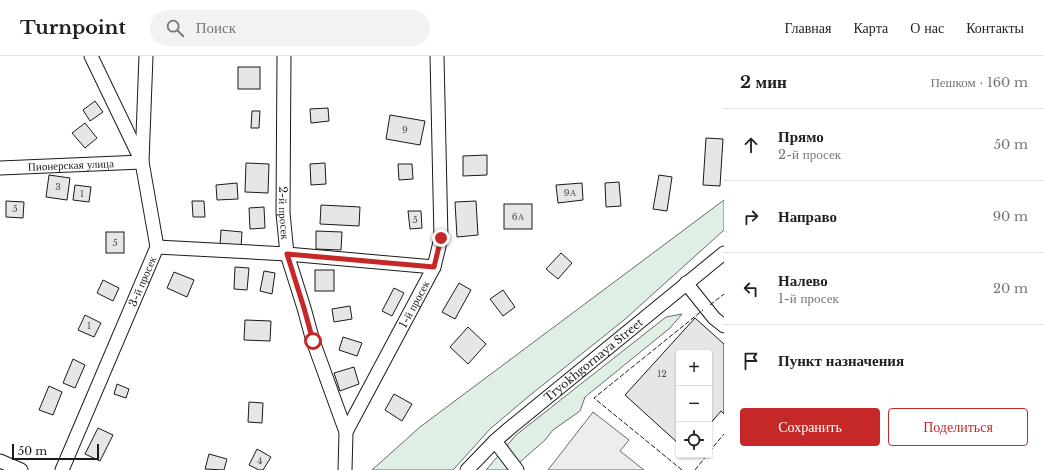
<!DOCTYPE html>
<html lang="ru">
<head>
<meta charset="utf-8">
<style>
	body { margin:0; font-family:"Libre Baskerville",serif; background:#f2f2f2; color:#222 }
	.controls { position:absolute; right:12px; bottom:12px; display:grid; overflow:hidden; border-radius:4px; box-shadow:0 1px 3px #0004 }
	.controls button { width:36px; height:36px; display:grid; place-items:center; padding:0; border:0; border-bottom:1px solid #e0e0e0; background:#fff; color:#222; font:20px sans-serif }
	.scale { position:absolute; left:12px; bottom:10px; width:87px; box-sizing:border-box; padding-left:4px; border:2px solid #1a1a1a; border-top:0; font-size:11px; line-height:14px; white-space:nowrap; color:#1a1a1a; -webkit-text-stroke:3px #fff; paint-order:stroke }
	.stop { position:absolute; width:12px; height:12px; margin:-9px; border:3px solid #c62828; border-radius:50%; background:#fff }
	.stop.end { background:#c62828; border-color:#fff; box-shadow:0 1px 4px #0008 }
	.list { margin:0; padding:0; list-style:none }
	h2 { display:flex; justify-content:space-between; align-items:center; height:52px; margin:0; padding:0 16px; font-size:17px }
	h2 small { font-size:13px; font-weight:400; color:#767676 }
	.list li { display:grid; grid-template-columns:26px 1fr auto; gap:12px; align-items:center; box-sizing:border-box; height:72px; padding:0 16px; border-top:1px solid #e0e0e0 }
	.list b { display:block; font-size:15px; white-space:nowrap }
	.list p { margin:0; font-size:13px; white-space:nowrap; color:#767676 }
	.list em { font-size:13px; font-style:normal; color:#767676 }
	.actions { display:flex; gap:8px; padding:12px 16px }
	.actions a { flex:1; padding:9px 0; border:1px solid #c62828; border-radius:4px; text-align:center; font-size:14px; color:#c62828 }
	.actions .main { background:#c62828; color:#fff }
	.icon { flex:none; width:22px; height:22px; fill:none; stroke:currentColor; stroke-width:2; stroke-linecap:round; stroke-linejoin:round }
	.map { position:relative; flex:none; width:724px; height:414px; overflow:hidden }
	header { display:flex; align-items:center; gap:24px; box-sizing:border-box; height:56px; padding:0 20px; background:#fff; border-bottom:1px solid #e0e0e0 }
	header strong { font-size:19px }
	nav { display:flex; gap:22px; margin-inline-start:auto; font-size:14px }
	.search { width:280px; height:36px; background:#f2f2f2; display:flex; align-items:center; gap:10px; box-sizing:border-box; padding:0 14px; border-radius:22px; color:#767676; font-size:15px }
	main { display:flex }
	aside { flex:1; background:#fff }
	.map>svg:first-child { display:block }
	.green { fill:#e0efe3; stroke:#6a6a6a }
	.parking { fill:#ededed; stroke:#6a6a6a }
	.building { fill:#e6e6e6; stroke:#1a1a1a }
	.lines { fill:none; stroke-linecap:round; stroke-linejoin:round }
	.minor-casing { stroke:#1a1a1a; stroke-width:15 }
	.minor { stroke:#fff; stroke-width:13 }
	.fence { stroke:#1a1a1a; stroke-width:1; stroke-dasharray:5 2; stroke-linecap:butt }
	.route { stroke:#c62828; stroke-width:5 }
	.labels { text-anchor:middle; stroke-width:3; stroke-linejoin:round; paint-order:stroke }
	.number-label { font-size:9px; fill:#4d4d4d }
	.street-label { font-size:11px; fill:#1a1a1a; stroke:#fff }
</style>
</head>
<body>
<header>
<strong>Turnpoint</strong>
<div class="search"><svg class="icon" aria-label="search" viewBox="0 0 24 24"><circle cx="10" cy="10" r="6"/><path d="M15 15l6 6"/></svg>Поиск</div>
<nav><a>Главная</a><a>Карта</a><a>О нас</a><a>Контакты</a></nav>
</header>
<main>
<div class="map">
<svg width="724" height="414" viewBox="0 0 724 414">
	<rect width="100%" height="100%" fill="#fff"/>
	<g class="green">
		<path d="M724 144V174L624 264 529 340 490 373 453 414H372L420 371Z"/>
		<path d="M682 258 670 272 585 341 580 355 553 374 545 384 511 414H486L516 379 666 261Z"/>
	</g>
	<path class="parking" d="M593 356 629 384 620 395 644 414H548Z"/>
	<g class="building">
		<rect x="238" y="11" width="22" height="22"/>
		<path d="M95 45 103 56 90 65 83 54Z"/>
		<path d="M328 52 329 65 311 67 310 53Z"/>
		<path d="M252 55H260L259 72H251Z"/>
		<path d="M390 59 425 65 420 89 386 83Z"/>
		<path d="M85 67 97 82 85 92 72 77Z"/>
		<path d="M706 82 723 83 720 130 703 129Z"/>
		<path d="M487 99V119L463 120V100Z"/>
		<path d="M246 107 269 108 268 137 245 136Z"/>
		<path d="M325 107 326 128 311 129 310 108Z"/>
		<path d="M398 108H412L413 123 399 124Z"/>
		<path d="M49 119 70 122 67 144 46 141Z"/>
		<path d="M659 119 672 121 667 155 653 153Z"/>
		<path d="M619 126 621 150 606 151 605 127Z"/>
		<path d="M237 127 238 143 217 144 216 129Z"/>
		<path d="M582 127 583 144 558 147 556 129Z"/>
		<path d="M75 129 91 131 89 146 73 144Z"/>
		<path d="M6 145 24 146 23 162 6 161Z"/>
		<path d="M192 145H204L205 161H193Z"/>
		<path d="M476 145 478 179 457 181 455 146Z"/>
		<rect x="504" y="148" width="28" height="25"/>
		<path d="M321 149 360 151 359 170 320 168Z"/>
		<path d="M264 151 265 172 250 173 249 152Z"/>
		<path d="M408 155H421L422 172 410 173Z"/>
		<path d="M221 174 242 176 241 191 220 190Z"/>
		<path d="M316 175 342 176 341 194 316 193Z"/>
		<rect x="106" y="176" width="18" height="21"/>
		<path d="M561 197 572 207 558 223 546 213Z"/>
		<path d="M235 211 249 212 247 234 234 233Z"/>
		<rect x="315" y="214" width="19" height="21"/>
		<path d="M264 215 275 217 272 238 260 235Z"/>
		<path d="M174 216 194 224 187 241 167 232Z"/>
		<path d="M103 224 119 232 113 245 97 237Z"/>
		<path d="M459 227 471 234 455 263 442 256Z"/>
		<path d="M394 232 404 237 392 260 382 255Z"/>
		<path d="M503 234 515 251 503 260 490 243Z"/>
		<path d="M350 250 352 263 334 266 332 253Z"/>
		<path d="M85 259 101 267 94 281 78 274Z"/>
		<path d="M695 262 724 288V358L721 355 709 369V297H679V388L625 339Z"/>
		<path d="M245 264 271 265 270 285 244 284Z"/>
		<path d="M468 271 486 288 468 308 450 291Z"/>
		<path d="M343 281 362 287 357 300 339 294Z"/>
		<path d="M73 303 85 309 75 332 63 327Z"/>
		<path d="M354 311 359 328 340 335 334 317Z"/>
		<path d="M117 328 129 333 126 342 114 338Z"/>
		<path d="M49 330 62 336 53 359 39 354Z"/>
		<path d="M394 338 412 348 402 365 385 354Z"/>
		<path d="M249 346 263 347 262 367 248 366Z"/>
		<path d="M98 372 113 379 100 405 85 398Z"/>
		<path d="M257 393 271 401 263 414H259L249 409Z"/>
		<path d="M209 398 227 403 224 414 205 413Z"/>
	</g>
	<g class="lines">
		<g class="minor-casing">
			<g id="minor">
				<path id="s1" d="M284 0 283 157 287 198 304 252 313 285 346 376"/>
				<path id="s2" d="M0 112 142 106 91 0"/>
				<path d="M157 191 287 198 434 211"/>
				<path d="M686 227 714 262 724 270"/>
				<path d="M495 385 517 414"/>
				<path d="M0 405 21 414"/>
				<path id="s3" d="M62 414 157 191 142 106 146 0"/>
				<path id="s4" d="M345 414 346 376 434 211 441 182 437 0"/>
				<path id="s5" d="M467 414 495 385 510 372 724 197"/>
			</g>
		</g>
		<use href="#minor" class="minor"/>
		<g class="fence">
			<path d="M710 249 724 238"/>
			<path d="M709 396 724 378"/>
			<path d="M682 414 594 342 703 254"/>
			<path d="M695 414 707 399"/>
		</g>
	</g>
	<g class="lines">
		<path class="route" d="M313 285 304 252 287 198 434 211 441 182"/>
	</g>
	<g class="labels">
		<g class="number-label">
			<text x="405" y="77">9</text>
			<text x="58" y="134">3</text>
			<text x="570" y="140">9А</text>
			<text x="82" y="141">1</text>
			<text x="15" y="156">5</text>
			<text x="518" y="164">6А</text>
			<text x="415" y="167">5</text>
			<text x="115" y="190">5</text>
			<text x="89" y="273">1</text>
			<text x="662" y="321">12</text>
			<text x="260" y="408">4</text>
		</g>
		<g class="street-label">
			<text dy="4" stroke="none"><textPath href="#s2" startOffset="71">Пионерская улица</textPath></text>
			<text dy="4" stroke="none"><textPath href="#s1" startOffset="157">2-й просек</textPath></text>
			<text dy="4" stroke="none"><textPath href="#s3" startOffset="205">3-й просек</textPath></text>
			<text dy="4" stroke="none"><textPath href="#s4" startOffset="183">1-й просек</textPath></text>
			<text dy="4" stroke="none"><textPath href="#s5" startOffset="168">Tryokhgornaya Street</textPath></text>
		</g>
	</g>
</svg>
<div class="controls">
<button>+</button>
<button>−</button>
<button><svg class="icon" aria-label="locate" viewBox="0 0 24 24"><circle cx="12" cy="12" r="6"/><path d="M12 2v4M12 18v4M2 12h4M18 12h4"/></svg></button>
</div>
<div class="scale">50 m</div>
<div class="stop" style="left:313px;top:285px"></div>
<div class="stop end" style="left:441px;top:182px"></div>
</div>
<aside>
<h2>2 мин<small>Пешком · 160 m</small></h2>
<ul class="list">
<li><svg class="icon" aria-label="ahead" viewBox="0 0 24 24"><path d="M12 20V5M6 11l6-6 6 6"/></svg><div><b>Прямо</b><p>2-й просек</p></div><em>50 m</em></li>
<li><svg class="icon" aria-label="right" viewBox="0 0 24 24"><path d="M7 20v-9h11M14 6l5 5-5 5"/></svg><div><b>Направо</b></div><em>90 m</em></li>
<li><svg class="icon" aria-label="left" viewBox="0 0 24 24"><path d="M17 20v-9H6M10 6l-5 5 5 5"/></svg><div><b>Налево</b><p>1-й просек</p></div><em>20 m</em></li>
<li><svg class="icon" aria-label="arrive" viewBox="0 0 24 24"><path d="M6 21V4h12l-3 4 3 4H6"/></svg><div><b>Пункт назначения</b></div></li>
</ul>
<div class="actions"><a class="main">Сохранить</a><a>Поделиться</a></div>
</aside>
</main>
</body>
</html>
